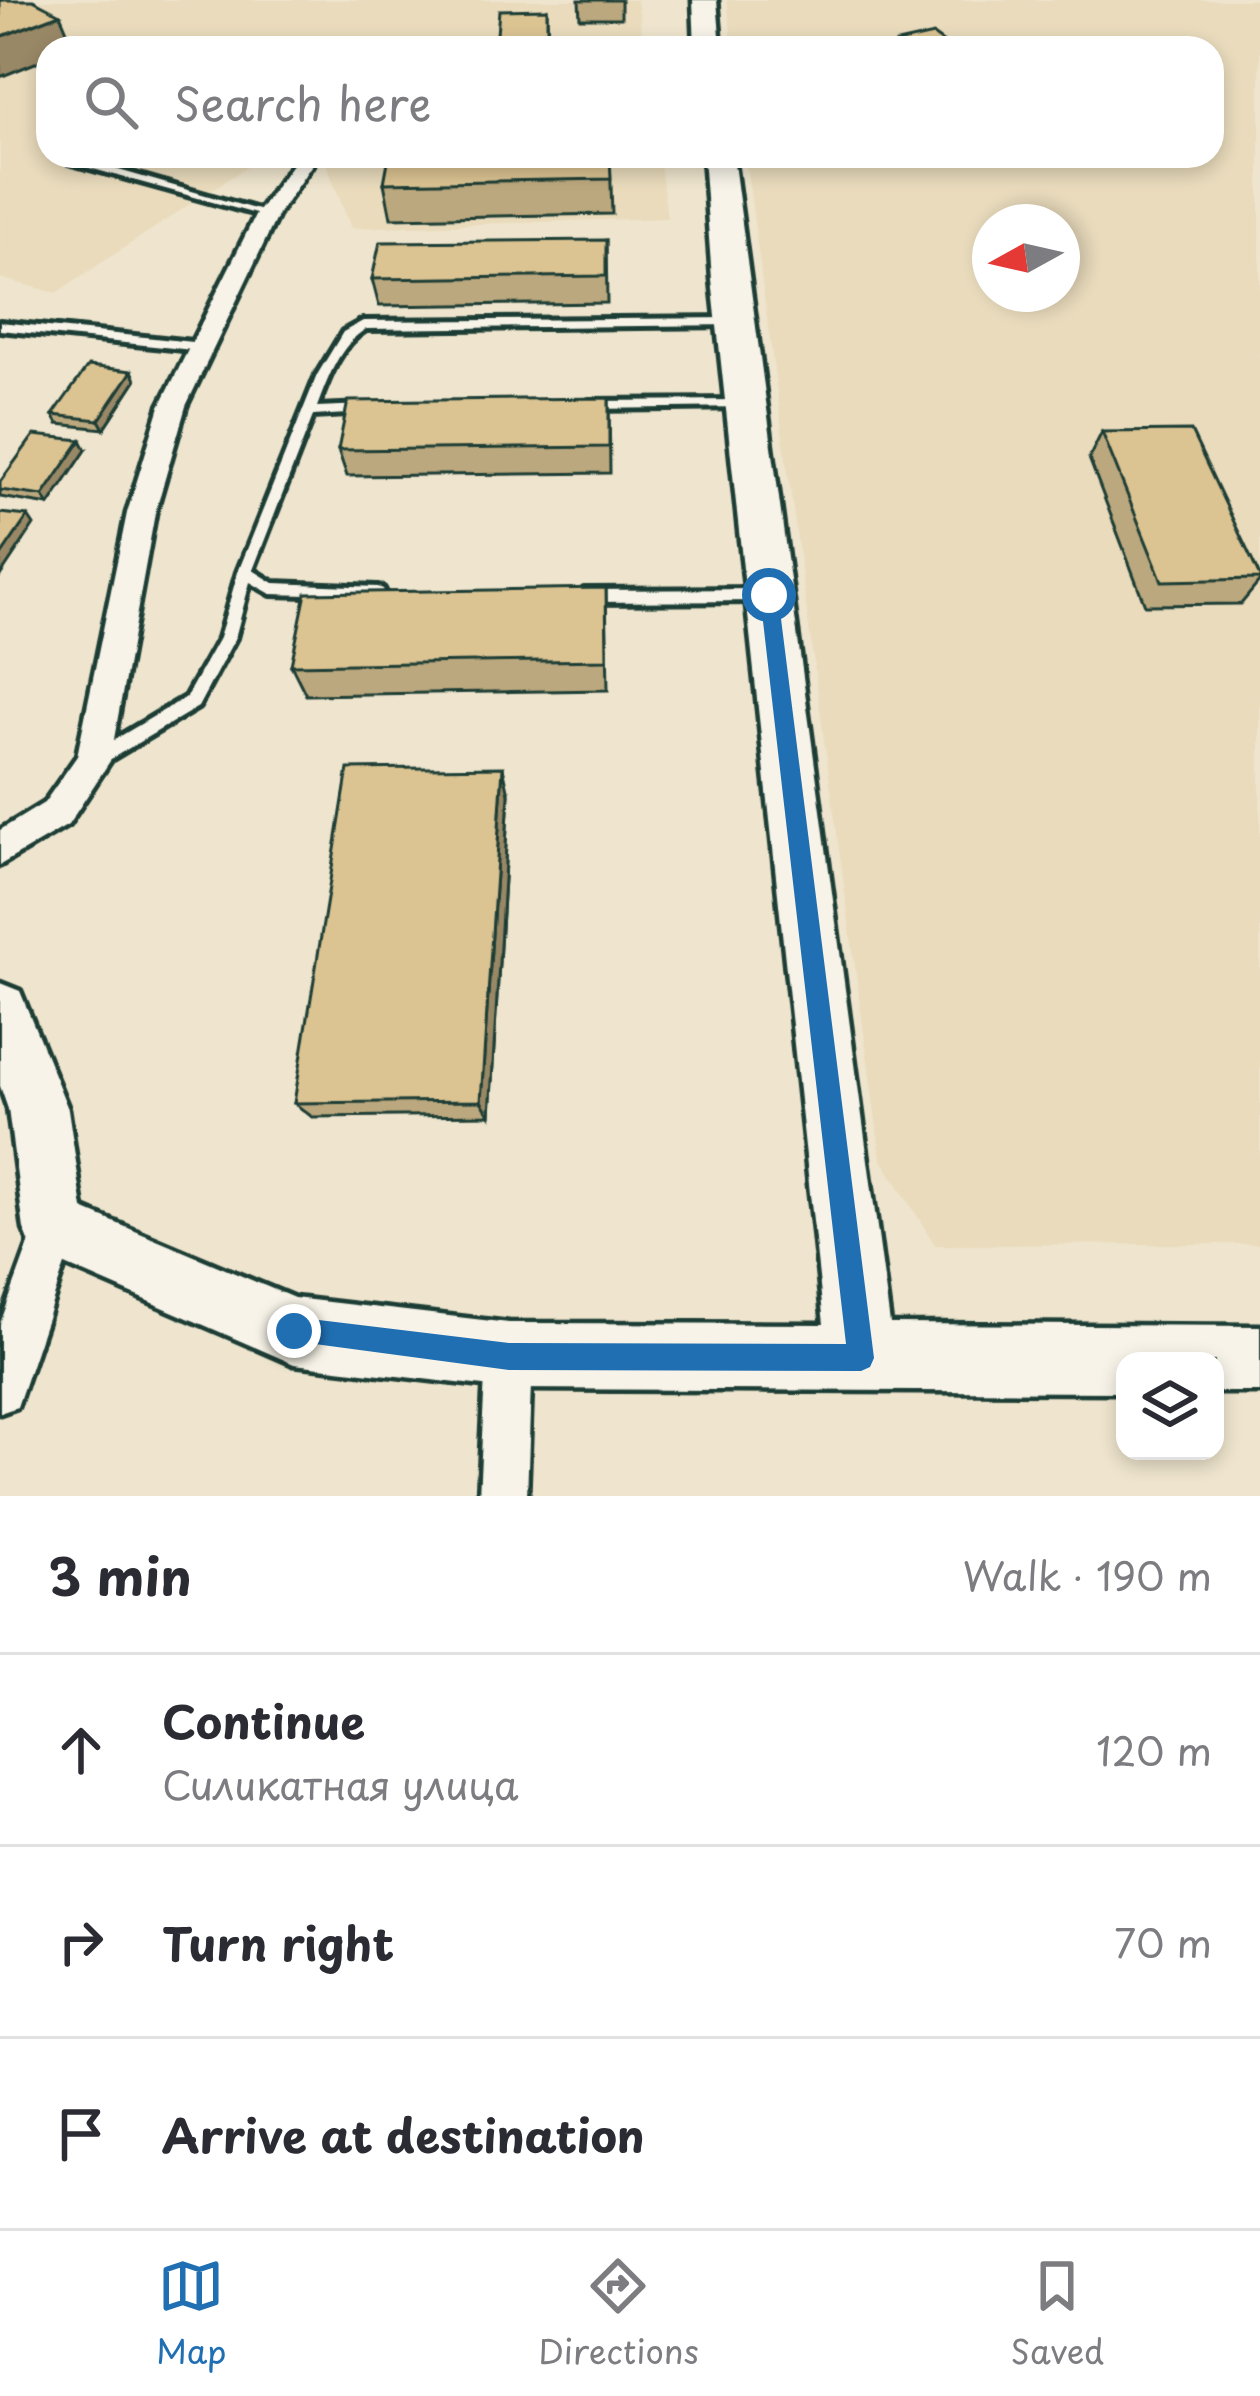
<!DOCTYPE html>
<html lang="en">
<head>
<meta charset="utf-8">
<style>
	body { margin:0; font-family:"Playpen Sans",sans-serif; background:#f7f7f7; color:#2b2b33 }
	.controls { position:absolute; right:36px; bottom:36px; display:grid; overflow:hidden; border-radius:24px; box-shadow:0 6px 18px #0003 }
	.controls button { width:108px; height:108px; display:grid; place-items:center; padding:0; border:0; border-bottom:3px solid #e1e1e2; background:#fff; color:#2b2b33; font:60px sans-serif }
	.compass { position:absolute; left:972px; top:204px; width:108px; height:108px; border-radius:50%; background:#fff; box-shadow:0 6px 18px #0003; rotate:262deg }
	.stop { position:absolute; width:36px; height:36px; margin:-27px; border:9px solid #1f6fb2; border-radius:50%; background:#fff }
	.stop.end { background:#1f6fb2; border-color:#fff; box-shadow:0 3px 12px #0008 }
	.list { margin:0; padding:0; list-style:none }
	h2 { display:flex; justify-content:space-between; align-items:center; height:156px; margin:0; padding:0 48px; font-size:51px }
	h2 small { font-size:39px; font-weight:400; color:#7c7c81 }
	.list li { display:grid; grid-template-columns:78px 1fr auto; gap:36px; align-items:center; box-sizing:border-box; height:192px; padding:0 48px; border-top:3px solid #e1e1e2 }
	.list b { display:block; font-size:45px; white-space:nowrap }
	.list p { margin:0; font-size:39px; white-space:nowrap; color:#7c7c81 }
	.list em { font-size:39px; font-style:normal; color:#7c7c81 }
	.icon { flex:none; width:66px; height:66px; fill:none; stroke:currentColor; stroke-width:2; stroke-linecap:round; stroke-linejoin:round }
	.map { position:relative; flex:none; width:1260px; height:1496px; overflow:hidden }
	.search { position:absolute; background:#fff; box-shadow:0 6px 18px #0003; left:36px; right:36px; top:36px; height:132px; display:flex; align-items:center; gap:30px; box-sizing:border-box; padding:0 42px; border-radius:36px; color:#7c7c81; font-size:45px }
	.sheet { height:732px; background:#fff }
	nav { display:flex; justify-content:space-around; align-items:center; box-sizing:border-box; height:168px; border-top:3px solid #e1e1e2; background:#fff; font-size:33px; color:#7c7c81 }
	nav a { display:grid; justify-items:center; gap:6px }
	nav .on { color:#1f6fb2 }
	.map>svg:first-child { display:block }
	.built { fill:#e9dbbc; fill-rule:evenodd }
	.lines { fill:none; stroke-linecap:round; stroke-linejoin:round }
	.lane-casing { stroke:#1f3d34; stroke-width:10 }
	.street-casing { stroke:#1f3d34; stroke-width:9 }
	.secondary-casing { stroke:#1f3d34; stroke-width:9 }
	.lane { fill:#f7f3e8; fill-rule:evenodd }
	.street { fill:#f7f3e8; fill-rule:evenodd }
	.secondary { fill:#f7f3e8; fill-rule:evenodd }
	.wall { fill:#bca87e; stroke:#1f3d34; stroke-width:3 }
	.shaded-wall { fill:#986; stroke:#1f3d34; stroke-width:3 }
	.building { fill:#dbc392; stroke:#1f3d34; stroke-width:3 }
	.route { fill:#1f6fb2 }
</style>
</head>
<body>
<div class="map">
<svg width="1260" height="1496" viewBox="0 0 1260 1496">
	<rect width="100%" height="100%" fill="#efe5ce"/>
	<filter id="ink" filterUnits="userSpaceOnUse"><feTurbulence type="fractalNoise" baseFrequency=".00833" numOctaves="2"/><feDisplacementMap in="SourceGraphic" scale="24" xChannelSelector="R" yChannelSelector="G"/><feConvolveMatrix kernelMatrix="1 2 1 2 8 2 1 2 1" color-interpolation-filters="sRGB"/></filter>
	<g filter="url(#ink)">
		<g class="built">
			<path d="M0 0H637L644 48H48V156H263L56 293 0 278Z"/>
			<path d="M727 0H1260V1244L935 1245 881 1158 745 156H1212V48H733ZM990 222H1062V294H990Z"/>
			<path d="M323 156H659L667 218 351 228Z"/>
		</g>
		<g class="lines">
			<g class="lane-casing">
				<g id="lane">
					<path d="M67 156H77V158L272 214 263 216 68 162Z"/>
					<path d="M734 318 738 319V325L366 329C339 345 328 379 317 407L365 405 371 409 365 413 313 416 253 570 274 583 378 587 383 589 385 593 383 597 271 594 250 582 235 638 198 707 99 766 93 768 87 766 85 761 87 756 186 697 219 638 238 572 317 375 343 332 363 321Z"/>
					<path d="M0 322 202 343 208 347 202 351 0 330Z"/>
					<path d="M743 400 749 404 748 407 589 409 583 405 589 401Z"/>
					<path d="M768 589 775 595 768 601 584 602 577 596 584 590Z"/>
				</g>
			</g>
			<g class="street-casing">
				<g id="street">
					<path d="M298 156H318L278 214 186 406 155 513 110 761 68 825 0 865V830L44 803 77 756 127 513 160 406 256 214Z"/>
					<path d="M55 1207 70 1214 77 1229 17 1407 0 1413V1324L40 1214Z"/>
					<path d="M509 1333 525 1340 532 1356 527 1496H479L486 1356 493 1340Z"/>
				</g>
			</g>
			<g class="secondary-casing">
				<g id="secondary">
					<path d="M693 0H717L721 48H695Z"/>
					<path d="M703 156H733L890 1324 1260 1326V1392H1215V1361H1125V1392L509 1389 294 1364 33 1251 24 1229 8 1109 0 1086V983L20 991 68 1109 83 1209 294 1298 509 1323 824 1324 712 279Z"/>
				</g>
			</g>
			<use href="#lane" class="lane"/>
			<use href="#street" class="street"/>
			<use href="#secondary" class="secondary"/>
		</g>
		<g class="wall">
			<path d="M579 0H621V18H580Z"/>
			<path d="M547 9 548 48H499L497 35Z"/>
			<path d="M610 156 612 214 391 218 384 183Z"/>
			<path d="M606 240 607 303 379 306 372 279Z"/>
			<path d="M132 371 136 380 104 429 58 424 53 415Z"/>
			<path d="M609 398 610 473 347 476 338 450Z"/>
			<path d="M1102 432 1260 577V581L1241 604 1145 605 1089 458Z"/>
			<path d="M86 450 49 505 0 497V482Z"/>
			<path d="M606 588 608 690 306 695 291 665Z"/>
			<path d="M509 794 490 1115 312 1117 294 1103Z"/>
		</g>
		<g class="shaded-wall">
			<path d="M60 14 74 47 48 48V58L0 77V37Z"/>
			<path d="M132 371 136 380 104 429 99 420Z"/>
			<path d="M81 440 86 450 49 505 43 496Z"/>
			<path d="M28 516 34 525 0 576V557Z"/>
			<path d="M503 767 509 794 490 1115 481 1101Z"/>
		</g>
		<g class="building">
			<path d="M0 0H33L60 14 0 37Z"/>
			<path d="M547 9V34L497 35 499 10Z"/>
			<path d="M933 35 951 48H903L897 43Z"/>
			<path d="M411 42H461L460 48H410Z"/>
			<path d="M389 156H610L611 179 384 183Z"/>
			<path d="M606 240V276L372 279 380 242Z"/>
			<path d="M88 366 132 371 99 420 53 415Z"/>
			<path d="M609 398V447L338 450 348 401Z"/>
			<path d="M1191 431 1260 577V579L1162 581 1102 432Z"/>
			<path d="M34 435 81 440 43 496 0 490V482Z"/>
			<path d="M0 513 28 516 0 557Z"/>
			<path d="M606 588 607 660 291 665 306 593Z"/>
			<path d="M503 767 481 1101 294 1103 348 769Z"/>
		</g>
	</g>
	<path class="route" d="M769 588 778 595 874 1358 870 1367 861 1371 509 1370 285 1340 281 1331 285 1321 294 1317 509 1343 846 1344 760 595Z"/>
</svg>
<div class="controls">
<button><svg class="icon" aria-label="layers" viewBox="0 0 24 24"><path d="M12 4l9 5-9 5-9-5zM3 14l9 5 9-5"/></svg></button>
</div>
<svg class="compass" viewBox="-18 -18 36 36"><path d="M0-13l5 13h-10z" fill="#e53935"/><path d="M0 13l5-13h-10z" fill="#7c7c81"/></svg>
<div class="stop" style="left:769px;top:595px"></div>
<div class="stop end" style="left:294px;top:1331px"></div>
<div class="search"><svg class="icon" aria-label="search" viewBox="0 0 24 24"><circle cx="10" cy="10" r="6"/><path d="M15 15l6 6"/></svg>Search here</div>
</div>
<section class="sheet">
<h2>3 min<small>Walk · 190 m</small></h2>
<ul class="list">
<li><svg class="icon" aria-label="ahead" viewBox="0 0 24 24"><path d="M12 20V5M6 11l6-6 6 6"/></svg><div><b>Continue</b><p>Силикатная улица</p></div><em>120 m</em></li>
<li><svg class="icon" aria-label="right" viewBox="0 0 24 24"><path d="M7 20v-9h11M14 6l5 5-5 5"/></svg><div><b>Turn right</b></div><em>70 m</em></li>
<li><svg class="icon" aria-label="arrive" viewBox="0 0 24 24"><path d="M6 21V4h12l-3 4 3 4H6"/></svg><div><b>Arrive at destination</b></div></li>
</ul>
</section>
<nav>
<a class="on"><svg class="icon" aria-label="map" viewBox="0 0 24 24"><path d="M3 6l6-2 6 2 6-2v14l-6 2-6-2-6 2zM9 4v14M15 6v14"/></svg>Map</a>
<a><svg class="icon" aria-label="directions" viewBox="0 0 24 24"><path d="M12 3l9 9-9 9-9-9zM9 14v-3h6M13 9l2 2-2 2"/></svg>Directions</a>
<a><svg class="icon" aria-label="saved" viewBox="0 0 24 24"><path d="M7 4h10v16l-5-4-5 4z"/></svg>Saved</a>
</nav>
</body>
</html>
